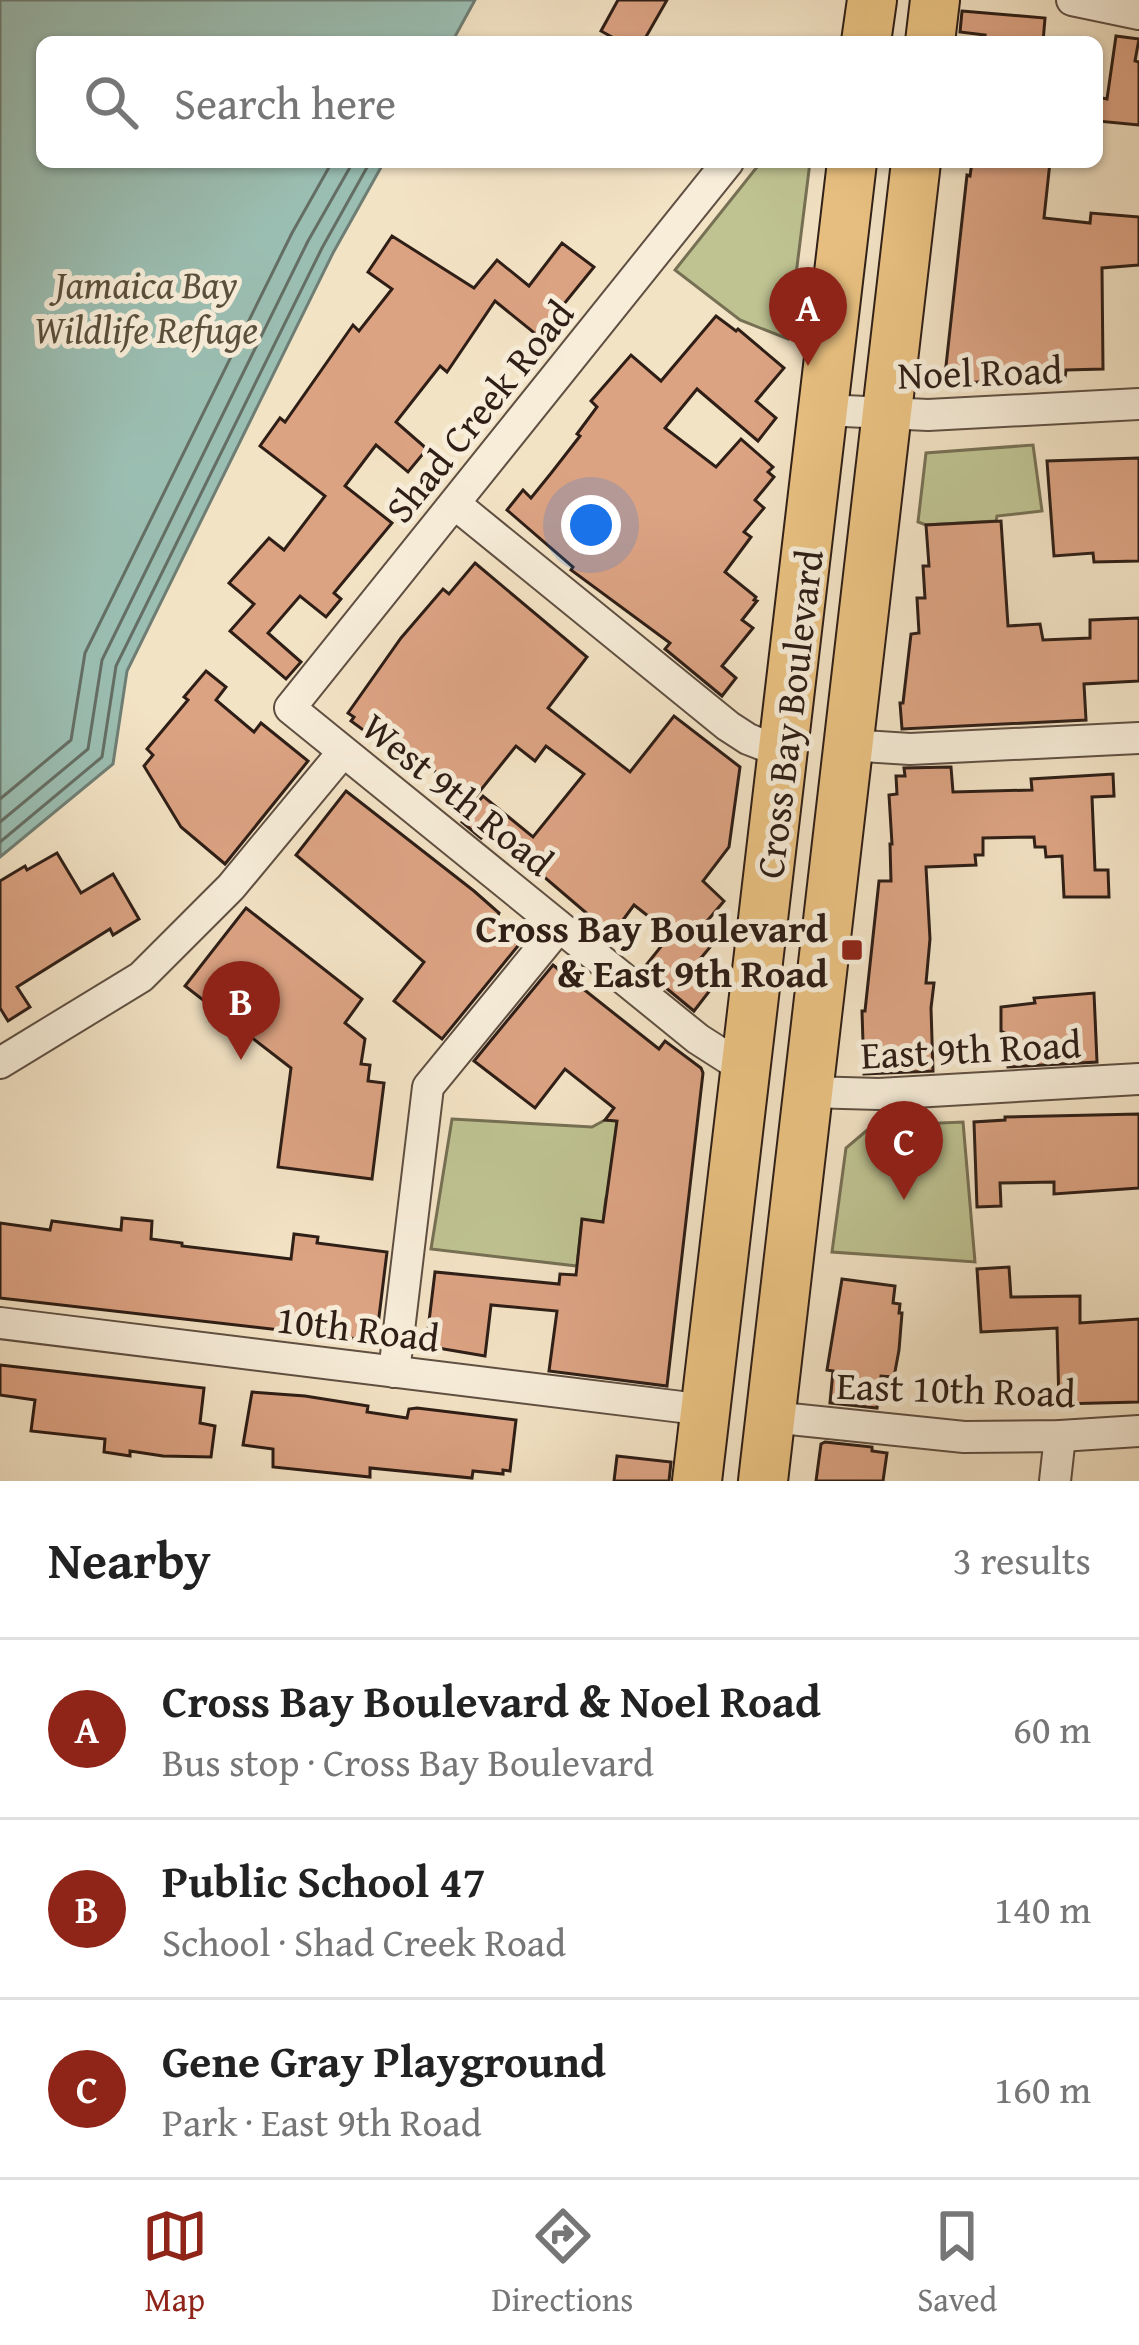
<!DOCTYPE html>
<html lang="en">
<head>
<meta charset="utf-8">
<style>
	body { margin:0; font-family:"Gentium Book Plus",serif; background:#f2f2f2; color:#222 }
	.you { position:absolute; left:591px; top:525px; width:42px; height:42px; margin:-30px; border:9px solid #fff; border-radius:50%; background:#1a73e8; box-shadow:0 0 0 18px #1a73e833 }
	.badge { display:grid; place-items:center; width:78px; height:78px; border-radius:50%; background:#8f2418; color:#fff; font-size:39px; font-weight:700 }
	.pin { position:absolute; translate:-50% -99px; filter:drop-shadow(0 3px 6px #0008) }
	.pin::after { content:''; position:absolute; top:63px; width:42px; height:36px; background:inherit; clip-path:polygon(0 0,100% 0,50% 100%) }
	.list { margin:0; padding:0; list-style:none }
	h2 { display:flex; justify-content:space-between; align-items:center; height:156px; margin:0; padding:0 48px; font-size:51px }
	h2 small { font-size:39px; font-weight:400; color:#767676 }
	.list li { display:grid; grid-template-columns:78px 1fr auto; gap:36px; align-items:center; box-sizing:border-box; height:180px; padding:0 48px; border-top:3px solid #e0e0e0 }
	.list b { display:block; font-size:45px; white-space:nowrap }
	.list p { margin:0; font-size:39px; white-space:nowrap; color:#767676 }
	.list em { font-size:39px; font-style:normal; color:#767676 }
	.icon { flex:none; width:66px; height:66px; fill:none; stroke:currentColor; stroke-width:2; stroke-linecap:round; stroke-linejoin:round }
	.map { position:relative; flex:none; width:1139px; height:1481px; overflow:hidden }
	.search { position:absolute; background:#fff; box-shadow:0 3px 9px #0004; left:36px; right:36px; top:36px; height:132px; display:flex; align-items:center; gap:30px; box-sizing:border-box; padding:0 42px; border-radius:18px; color:#767676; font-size:45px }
	.sheet { height:696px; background:#fff }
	nav { display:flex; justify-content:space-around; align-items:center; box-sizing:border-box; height:168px; border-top:3px solid #e0e0e0; background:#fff; font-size:33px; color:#767676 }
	nav a { display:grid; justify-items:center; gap:6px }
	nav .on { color:#8f2418 }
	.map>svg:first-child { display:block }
	.green { fill:#bfc392; stroke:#767054; stroke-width:3 }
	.water { fill:#9bbeb2; stroke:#6f7e74; stroke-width:3 }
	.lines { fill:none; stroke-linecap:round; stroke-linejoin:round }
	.shore { stroke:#646e64; stroke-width:3 }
	.building { fill:#dca383; stroke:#2e1e16; stroke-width:3 }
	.street-casing { stroke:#5f4f42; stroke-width:34 }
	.primary-casing { stroke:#2e1e16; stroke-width:52 }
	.street { stroke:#f7edd9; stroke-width:30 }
	.primary { stroke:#eac282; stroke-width:48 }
	.poi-dot { fill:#8f2418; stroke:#f7edd9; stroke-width:4.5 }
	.labels { text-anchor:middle; stroke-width:10; stroke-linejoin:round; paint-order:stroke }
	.park-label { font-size:39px; font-style:italic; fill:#5a503b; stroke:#f7edd9 }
	.street-label { font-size:39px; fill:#2e1e16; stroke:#f7edd9 }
	.poi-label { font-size:39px; font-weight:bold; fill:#2e1e16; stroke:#f7edd9; text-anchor:end }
</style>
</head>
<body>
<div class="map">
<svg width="1139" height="1481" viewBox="0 0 1139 1481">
	<rect width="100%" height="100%" fill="#f3e3c5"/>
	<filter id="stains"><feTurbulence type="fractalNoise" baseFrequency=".00167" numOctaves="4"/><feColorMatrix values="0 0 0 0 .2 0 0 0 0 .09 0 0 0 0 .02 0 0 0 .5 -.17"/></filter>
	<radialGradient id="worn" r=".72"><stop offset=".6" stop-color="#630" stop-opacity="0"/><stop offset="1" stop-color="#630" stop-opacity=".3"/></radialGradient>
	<g class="green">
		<path d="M761 162H810L788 339 740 320 675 270Z"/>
		<path d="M1033 445 1042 511 997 516 996 521 926 525 918 522 926 453Z"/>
		<path d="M452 1119 592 1127 605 1120 617 1121 611 1177 621 1199 606 1198 603 1222 582 1220 577 1266 431 1249Z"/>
		<path d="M963 1122 975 1262 832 1252 846 1148 872 1126Z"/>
	</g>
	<path class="water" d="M0 0H475L452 42H42V162H384L333 253 127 671 113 764 0 857Z"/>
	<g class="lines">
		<g class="shore">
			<path d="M0 799 71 740 85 653 292 233 332 162"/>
			<path d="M0 822 88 749 102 660 308 241 353 162"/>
			<path d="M0 842 102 757 116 666 322 248 370 162"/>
		</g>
	</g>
	<g class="building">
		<path d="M618 0H667L643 42H621L601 31Z"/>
		<path d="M962 11 1045 18 1043 42H983L985 35 960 32Z"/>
		<path d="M1116 36 1139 39 1135 61 1139 62V125L1097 121V97L1107 99Z"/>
		<path d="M972 162H1050L1044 218 1090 223 1091 213 1139 217V265L1102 268 1103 369 1066 370 1065 377 944 384 967 175 970 176Z"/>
		<path d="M392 236 474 288 497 260 529 286 562 243 594 267 538 336 495 301 447 372 440 366 396 422 427 449 408 472 376 445 345 486 392 523 334 593 341 599 326 617 300 596 268 633 301 662 286 679 230 631 254 604 229 583 269 538 284 550 325 496 260 446 280 418 285 422 353 325 359 331 392 289 368 272Z"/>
		<path d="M716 316 736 331 738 329 784 368 756 401 776 418 758 441 697 389 665 428 716 467 741 439 773 467 768 472 774 477 755 500 764 508 744 532 751 537 725 572 756 597 754 600 757 601 742 620 753 628 722 666 736 678 722 696 665 649 670 643 571 570 573 567 507 510 523 490 531 498 552 472 580 436 577 434 597 407 591 401 631 355 661 381Z"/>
		<path d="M1139 458V561L1094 562 1093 553 1054 556 1047 461Z"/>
		<path d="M1001 521 1008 626 1040 624 1043 640 1090 638V620L1139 618V681L1084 684 1086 720 902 729 900 703H903L911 634 919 633 917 598H925L923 566H929L926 525Z"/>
		<path d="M475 563 587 657 548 708 630 772 674 716 740 767 729 847 703 881 724 901 702 927 717 939 689 972 711 989 694 1011 643 969 671 934 634 905 612 935 488 829 481 838 462 822 483 796 533 837 584 774 546 746 535 761 516 746 472 801 407 749 400 757 351 721 354 717 348 713 401 638 443 589 449 594Z"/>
		<path d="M206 671 226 687 216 700 254 732 261 723 308 761 225 864 181 827 144 766 153 755 147 749 188 700 184 697Z"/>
		<path d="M951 767 953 792 1032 790 1031 779 1113 774 1114 796 1092 797 1095 870H1108L1109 897H1064L1062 856 1046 857 1045 847H1035L1034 837 983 838V855H975L976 865 926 867 930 939 926 983H934L931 1008 933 1071 864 1074 862 1011H865L879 881H891L890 844H892L889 795 897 794 896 776H905L904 768Z"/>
		<path d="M346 791 474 891 499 913 496 920 522 941 442 1039 394 1001 424 962 296 855Z"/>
		<path d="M57 853 81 893 113 874 139 919 113 935 110 929 17 987 30 1007 8 1021 0 1008V881L25 866 27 870Z"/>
		<path d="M246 908 362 999 345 1023 365 1039 361 1064 370 1065 368 1081 384 1083 372 1179 278 1167 291 1068 185 986Z"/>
		<path d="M553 965 659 1049 665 1041 701 1068 703 1073 667 1386 549 1371 557 1311 491 1305 485 1356 426 1346 435 1272 559 1284 560 1274 576 1275 582 1219 603 1222 617 1121 605 1120 614 1108 565 1069 535 1108 474 1061Z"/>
		<path d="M1094 993 1097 1062 1008 1067 1007 1034 1001 1031V1007L1035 1003 1034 998Z"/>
		<path d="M1139 1114V1188L1054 1194V1182L1000 1183 1001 1206 977 1207 974 1122 1005 1120V1117Z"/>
		<path d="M122 1218 152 1221 151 1239 182 1243V1246L291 1259 294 1234 318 1237 317 1243 387 1252 376 1341 0 1298V1223L50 1230 52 1221 121 1230Z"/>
		<path d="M1009 1267 1011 1297 1080 1296V1323L1139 1319V1402L1059 1404 1057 1328 981 1332 977 1269Z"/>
		<path d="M842 1279 895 1286 893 1303 900 1304 899 1313H902L899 1350 894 1377 881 1376 877 1408 830 1403 833 1371 827 1370Z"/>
		<path d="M0 1365 204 1388 200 1423 215 1426 211 1457 163 1456 130 1451V1456L104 1452 105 1439 31 1431 35 1400 0 1395Z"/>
		<path d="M252 1392 305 1396 368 1406 367 1412 407 1418 409 1409 417 1408 516 1420 510 1471 503 1470V1474L473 1471 472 1478 370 1468V1477L273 1467V1449L243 1445Z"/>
		<path d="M825 1442 872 1447V1451L887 1453 883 1481H816L821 1444Z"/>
		<path d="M617 1456 671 1462 669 1481H614Z"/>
	</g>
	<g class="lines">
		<g class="street-casing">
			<g id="street">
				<path d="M1072 0 1139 14"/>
				<path d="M728 162 290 708 698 1039 748 1071"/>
				<path d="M824 410 928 415 1139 404"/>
				<path d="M455 504 728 726 748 739 784 753"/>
				<path d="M847 745 910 749 1139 738"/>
				<path d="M0 1063 141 977 231 887 343 752"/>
				<path d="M808 1092 879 1094 1139 1079"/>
				<path d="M0 1323 706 1410"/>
				<path d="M394 1372 428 1087 559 927"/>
				<path d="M771 1417 964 1437 1060 1436 1139 1431"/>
				<path d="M1055 1481 1060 1436"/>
			</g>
		</g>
		<g class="primary-casing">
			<g id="primary">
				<path d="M866 42 872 0"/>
				<path d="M930 42 935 0"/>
				<path d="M697 1481 852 162"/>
				<path d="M763 1481 916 162"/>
			</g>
		</g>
		<use href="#street" class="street"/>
		<use href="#primary" class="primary"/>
	</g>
	<rect class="poi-dot" x="840" y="938" width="24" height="24" rx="6"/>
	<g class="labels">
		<g class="park-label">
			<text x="146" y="298">Jamaica Bay<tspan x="146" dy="45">Wildlife Refuge</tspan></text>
		</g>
		<g class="street-label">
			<text transform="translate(980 372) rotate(-2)" y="14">Noel Road</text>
			<text transform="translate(479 411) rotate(-51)" y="14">Shad Creek Road</text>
			<text transform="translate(789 714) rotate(-83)" y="14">Cross Bay Boulevard</text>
			<text transform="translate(458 794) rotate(39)" y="14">West 9th Road</text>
			<text transform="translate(971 1049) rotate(-3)" y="14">East 9th Road</text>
			<text transform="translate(358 1328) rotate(7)" y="14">10th Road</text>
			<text transform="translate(956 1389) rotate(2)" y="14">East 10th Road</text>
		</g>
		<g class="poi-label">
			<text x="828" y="942">Cross Bay Boulevard<tspan x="828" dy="45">&amp; East 9th Road</tspan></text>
		</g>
	</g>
	<rect width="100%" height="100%" filter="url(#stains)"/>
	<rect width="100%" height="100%" fill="url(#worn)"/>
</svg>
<div class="you"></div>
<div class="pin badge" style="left:808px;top:366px">A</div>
<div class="pin badge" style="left:241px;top:1060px">B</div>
<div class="pin badge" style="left:904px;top:1200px">C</div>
<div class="search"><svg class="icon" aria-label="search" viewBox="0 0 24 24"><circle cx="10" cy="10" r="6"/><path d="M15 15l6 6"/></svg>Search here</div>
</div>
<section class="sheet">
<h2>Nearby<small>3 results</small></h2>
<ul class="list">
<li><span class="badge">A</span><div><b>Cross Bay Boulevard &amp; Noel Road</b><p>Bus stop · Cross Bay Boulevard</p></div><em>60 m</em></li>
<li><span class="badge">B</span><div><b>Public School 47</b><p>School · Shad Creek Road</p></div><em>140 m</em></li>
<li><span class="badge">C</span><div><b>Gene Gray Playground</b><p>Park · East 9th Road</p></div><em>160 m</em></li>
</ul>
</section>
<nav>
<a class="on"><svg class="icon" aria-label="map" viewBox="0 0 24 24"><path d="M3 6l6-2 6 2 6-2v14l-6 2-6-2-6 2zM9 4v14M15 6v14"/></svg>Map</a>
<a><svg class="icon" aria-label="directions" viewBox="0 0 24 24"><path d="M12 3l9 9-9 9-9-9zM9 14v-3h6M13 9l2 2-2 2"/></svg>Directions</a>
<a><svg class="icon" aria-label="saved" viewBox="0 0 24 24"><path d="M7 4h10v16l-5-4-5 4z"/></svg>Saved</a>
</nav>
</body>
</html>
